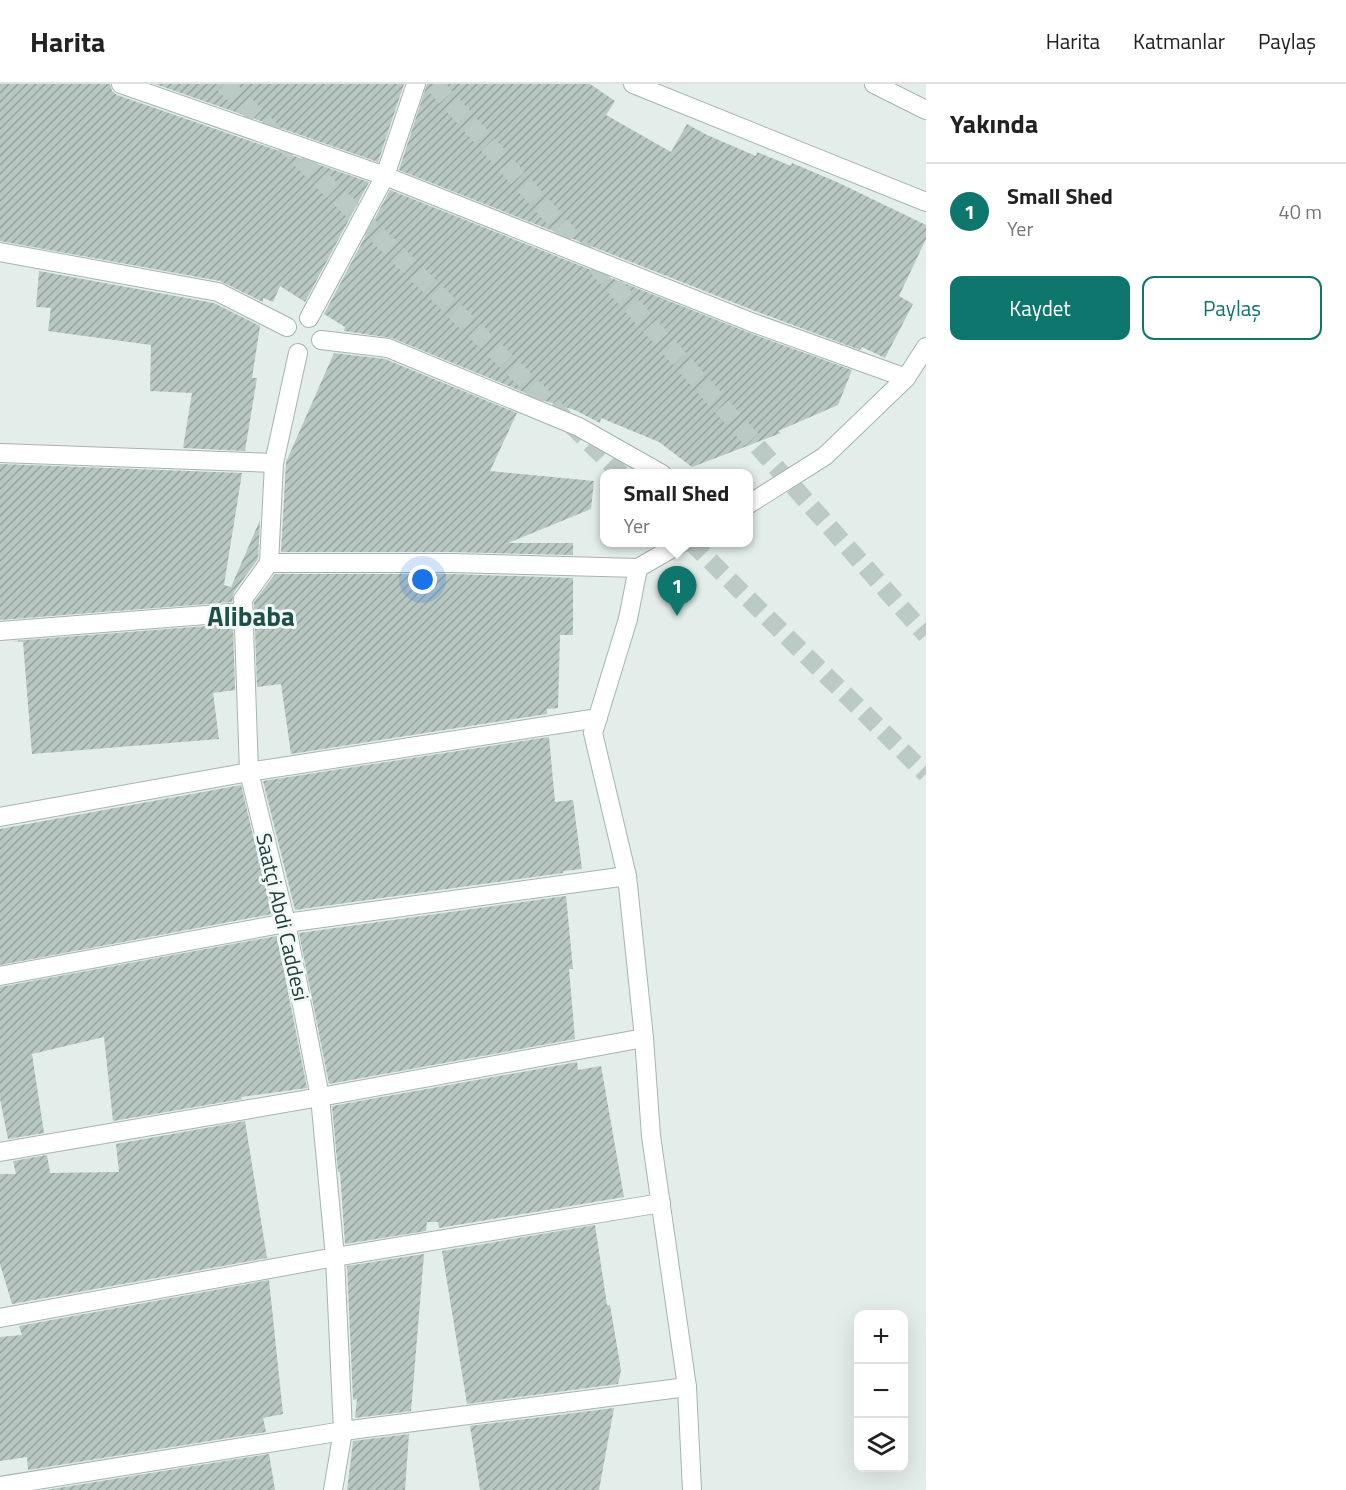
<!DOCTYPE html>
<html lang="tr">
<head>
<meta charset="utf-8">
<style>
	body { margin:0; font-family:"Titillium Web",sans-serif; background:#f6f6f6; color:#222 }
	.controls { position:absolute; right:18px; bottom:18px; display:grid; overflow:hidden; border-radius:12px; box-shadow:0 6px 24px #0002 }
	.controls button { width:54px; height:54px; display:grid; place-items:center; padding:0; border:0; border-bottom:2px solid #e0e0e0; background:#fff; color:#222; font:30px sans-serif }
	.you { position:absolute; left:423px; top:496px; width:21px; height:21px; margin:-15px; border:4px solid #fff; border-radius:50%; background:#1a73e8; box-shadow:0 0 0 9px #1a73e833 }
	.badge { display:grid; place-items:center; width:39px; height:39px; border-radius:50%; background:#0f766e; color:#fff; font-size:20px; font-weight:700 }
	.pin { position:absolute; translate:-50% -50px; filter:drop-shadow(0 2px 3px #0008) }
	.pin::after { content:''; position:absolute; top:32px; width:21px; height:18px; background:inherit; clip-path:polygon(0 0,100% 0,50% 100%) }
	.popup { position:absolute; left:600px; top:385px; width:153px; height:78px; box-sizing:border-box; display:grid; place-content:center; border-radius:12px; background:#fff; filter:drop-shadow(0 2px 4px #0005); font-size:20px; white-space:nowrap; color:#767676 }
	.popup b { font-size:22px; color:#222 }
	.popup::after { content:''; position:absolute; left:50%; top:100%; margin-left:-12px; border:12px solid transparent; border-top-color:#fff }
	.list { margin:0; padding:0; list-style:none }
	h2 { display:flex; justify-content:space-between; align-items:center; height:78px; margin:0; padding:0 24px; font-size:26px }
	h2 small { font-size:20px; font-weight:400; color:#767676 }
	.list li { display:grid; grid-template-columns:39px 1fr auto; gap:18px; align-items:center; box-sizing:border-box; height:96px; padding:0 24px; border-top:2px solid #e0e0e0 }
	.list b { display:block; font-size:22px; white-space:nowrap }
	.list p { margin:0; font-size:20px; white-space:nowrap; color:#767676 }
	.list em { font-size:20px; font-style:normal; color:#767676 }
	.actions { display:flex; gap:12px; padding:18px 24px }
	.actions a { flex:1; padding:14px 0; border:2px solid #0f766e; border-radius:12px; text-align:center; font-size:21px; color:#0f766e }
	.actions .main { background:#0f766e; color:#fff }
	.icon { flex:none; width:33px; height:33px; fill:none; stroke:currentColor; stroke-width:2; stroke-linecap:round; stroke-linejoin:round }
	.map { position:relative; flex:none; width:926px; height:1406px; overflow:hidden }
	header { display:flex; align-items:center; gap:36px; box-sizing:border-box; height:84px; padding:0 30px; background:#fff; border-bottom:2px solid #e0e0e0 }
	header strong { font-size:28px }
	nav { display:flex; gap:33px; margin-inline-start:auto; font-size:21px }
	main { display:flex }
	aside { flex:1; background:#fff }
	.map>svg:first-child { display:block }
	.building { fill:url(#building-hatch) }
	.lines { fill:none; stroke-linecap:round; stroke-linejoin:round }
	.primary-tunnel { stroke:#bccac6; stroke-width:18; stroke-dasharray:18 9; stroke-linecap:butt }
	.minor-casing { stroke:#a5b5b1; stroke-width:20 }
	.minor { stroke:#fff; stroke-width:18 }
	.labels { text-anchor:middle; stroke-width:6; stroke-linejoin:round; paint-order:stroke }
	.street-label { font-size:21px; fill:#223e39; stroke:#f3f9f7 }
	.district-label { font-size:27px; font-weight:bold; fill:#1e5049; stroke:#f3f9f7 }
</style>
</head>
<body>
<header>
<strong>Harita</strong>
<nav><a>Harita</a><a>Katmanlar</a><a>Paylaş</a></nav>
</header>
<main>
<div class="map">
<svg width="926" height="1406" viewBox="0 0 926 1406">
	<defs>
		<pattern id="building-hatch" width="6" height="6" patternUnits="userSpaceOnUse" patternTransform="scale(1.5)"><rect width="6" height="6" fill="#b8c7c2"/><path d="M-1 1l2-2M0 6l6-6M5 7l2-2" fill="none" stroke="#95a39f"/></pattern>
	</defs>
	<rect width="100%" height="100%" fill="#e3ede9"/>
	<g class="building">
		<path d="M0 0H110L112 7 117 11 369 98 305 218 280 202 273 218 263 214V218L220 197 0 157Z"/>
		<path d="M155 0H404L378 78Z"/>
		<path d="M427 0H590L615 17 606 31 671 68 687 40 707 51 756 72 757 68 791 82 792 79 839 99 926 141V155L899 212 913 220 885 274 862 263 860 266 755 227 399 86Z"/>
		<path d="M390 106 747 248 852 286 838 321 778 347 781 349 692 383 659 358 601 334 600 339 575 326 545 317 392 254 344 247 345 243 324 230Z"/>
		<path d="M39 187 214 219 260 242 252 294H257L245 367 183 364 192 309 150 307 151 261 48 247 51 224 36 223Z"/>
		<path d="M334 269 385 275 517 329 490 387 594 397 591 425 508 459H573V471L452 468H281L286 378Z"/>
		<path d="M0 380 242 389 224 501 231 503 260 436 258 475 234 508 232 518 0 536Z"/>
		<path d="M275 490H452L573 494V551H560L558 624 547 625V630L291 670 281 600 257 603 254 518Z"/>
		<path d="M233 540 235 606 213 609 219 655 32 670 23 558 12 557Z"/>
		<path d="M549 653 555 718 573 716 582 785 563 787V789L295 826 263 697Z"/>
		<path d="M241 701 272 830 0 881V745Z"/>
		<path d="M566 812 573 885H569L575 955 329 1000 299 849Z"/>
		<path d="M277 852 307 1004 241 1013 242 1015 113 1037 104 953 32 970 44 1049 8 1055 0 1015V903Z"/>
		<path d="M577 978 578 986 601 982 624 1113 439 1144 438 1138H427L426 1147 345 1160 340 1088H338L332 1022Z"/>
		<path d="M245 1037 267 1174 12 1220 0 1180V1090H16L13 1077 47 1071 50 1089 119 1088 116 1060Z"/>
		<path d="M595 1141 607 1221H610L621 1286 618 1300 467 1320 442 1167Z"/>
		<path d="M424 1170 411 1327 355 1334 357 1315 353 1316 347 1182Z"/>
		<path d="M269 1196 283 1330 263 1334 266 1348 28 1386 27 1373 0 1377V1253L22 1251 19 1242Z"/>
		<path d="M614 1324 599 1406H480L470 1342Z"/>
		<path d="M409 1350 405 1406H347L353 1357Z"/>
		<path d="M269 1370 275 1406H46Z"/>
	</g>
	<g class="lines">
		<g class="primary-tunnel">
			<path d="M224 0 621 390"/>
			<path d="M434 0 926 551"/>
			<path d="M691 458 926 690"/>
		</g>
		<g class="minor-casing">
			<g id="minor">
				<path d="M121 0 385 92 751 238 906 294"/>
				<path d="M633 0 926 118"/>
				<path d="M874 0 926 26"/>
				<path d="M0 168 218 208 287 243"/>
				<path d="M309 234 385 92 416 0"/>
				<path d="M321 256 388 264 579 343 662 390"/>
				<path d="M298 269 274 379 269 479 243 515 249 688 286 839 320 1013 335 1173 343 1347 333 1406"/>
				<path d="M0 369 274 379"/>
				<path d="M749 420 825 372 906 294 926 263"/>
				<path d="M683 458 638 484 628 535 593 649 627 792 644 954 651 1052 687 1303 692 1406"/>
				<path d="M269 479H452L638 484"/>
				<path d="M0 547 244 528"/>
				<path d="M0 733 249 688 598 634"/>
				<path d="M0 892 286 839 627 792"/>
				<path d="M0 1068 320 1013 644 954"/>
				<path d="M0 1234 335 1173 661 1119"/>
				<path d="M0 1402 343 1347 687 1303"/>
			</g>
		</g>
		<use href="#minor" class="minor"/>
	</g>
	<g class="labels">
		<g class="street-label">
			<text transform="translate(282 833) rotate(77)" y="7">Saatçi Abdi Caddesi</text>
		</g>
		<g class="district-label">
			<text x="251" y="542">Alibaba</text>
		</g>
	</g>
</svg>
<div class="controls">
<button>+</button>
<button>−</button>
<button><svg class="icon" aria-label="layers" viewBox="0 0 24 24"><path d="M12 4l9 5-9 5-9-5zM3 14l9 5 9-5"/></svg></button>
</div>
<div class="you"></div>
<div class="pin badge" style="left:677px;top:532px">1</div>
<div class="popup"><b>Small Shed</b>Yer</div>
</div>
<aside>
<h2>Yakında<small></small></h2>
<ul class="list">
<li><span class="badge">1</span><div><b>Small Shed</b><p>Yer</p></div><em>40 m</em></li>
</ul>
<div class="actions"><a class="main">Kaydet</a><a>Paylaş</a></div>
</aside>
</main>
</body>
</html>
